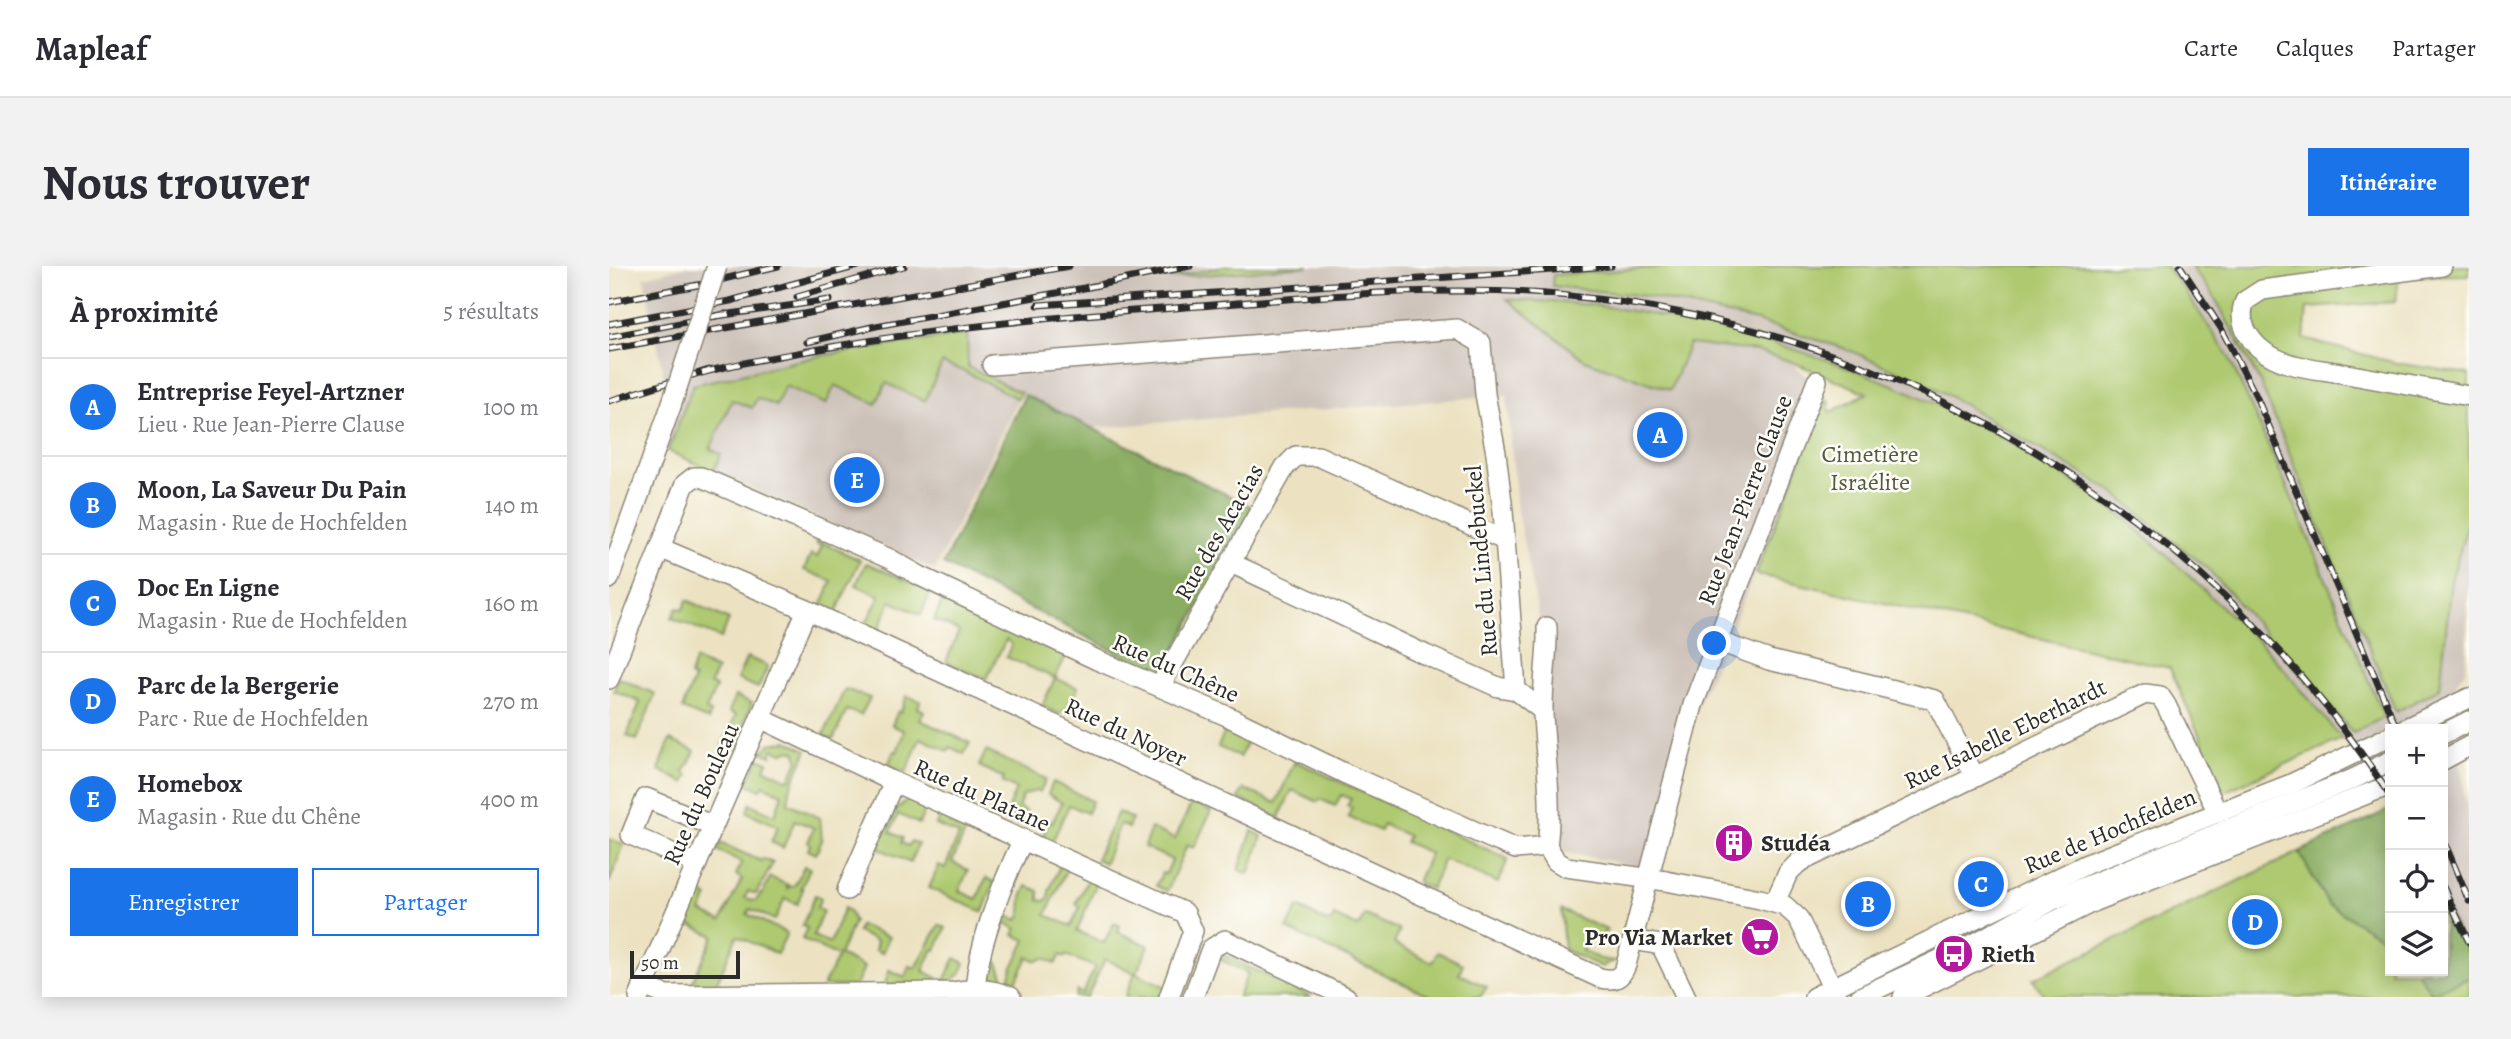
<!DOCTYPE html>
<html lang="fr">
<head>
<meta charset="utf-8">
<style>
	body { margin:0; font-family:Alegreya,serif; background:#f2f2f3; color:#2b2b33 }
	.controls { position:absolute; right:21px; bottom:21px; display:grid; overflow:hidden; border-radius:0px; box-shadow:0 4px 18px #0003 }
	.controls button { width:63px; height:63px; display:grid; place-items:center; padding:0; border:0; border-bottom:2px solid #e1e1e2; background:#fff; color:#2b2b33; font:35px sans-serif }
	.scale { position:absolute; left:21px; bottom:18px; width:110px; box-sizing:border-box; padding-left:7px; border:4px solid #2b2b2b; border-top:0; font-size:19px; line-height:24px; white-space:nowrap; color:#2b2b2b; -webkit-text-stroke:5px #fdfcf7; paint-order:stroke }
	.you { position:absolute; left:1106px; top:378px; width:24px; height:24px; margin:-18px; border:5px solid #fff; border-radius:50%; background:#1a73e8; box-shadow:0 0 0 10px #1a73e833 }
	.badge { display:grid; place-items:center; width:46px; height:46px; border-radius:50%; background:#1a73e8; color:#fff; font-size:23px; font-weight:700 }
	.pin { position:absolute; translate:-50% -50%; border:4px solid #fff; box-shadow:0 2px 7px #0006 }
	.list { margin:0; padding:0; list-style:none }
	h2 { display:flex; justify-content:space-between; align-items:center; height:91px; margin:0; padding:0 28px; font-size:30px }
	h2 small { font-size:23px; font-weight:400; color:#7c7c81 }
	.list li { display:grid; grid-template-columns:46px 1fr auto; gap:21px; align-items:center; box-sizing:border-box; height:98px; padding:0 28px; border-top:2px solid #e1e1e2 }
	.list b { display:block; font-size:26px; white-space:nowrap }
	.list p { margin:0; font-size:23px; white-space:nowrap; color:#7c7c81 }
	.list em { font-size:23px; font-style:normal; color:#7c7c81 }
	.actions { display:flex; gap:14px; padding:21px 28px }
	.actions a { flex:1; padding:16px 0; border:2px solid #1a73e8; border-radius:0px; text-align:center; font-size:24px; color:#1a73e8 }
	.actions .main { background:#1a73e8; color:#fff }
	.icon { flex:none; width:38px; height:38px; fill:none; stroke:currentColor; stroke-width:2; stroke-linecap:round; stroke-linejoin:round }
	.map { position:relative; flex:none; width:1860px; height:731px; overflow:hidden; border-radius:0px }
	header { display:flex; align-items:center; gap:42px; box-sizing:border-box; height:98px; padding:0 35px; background:#fff; border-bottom:2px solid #e1e1e2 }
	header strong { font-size:33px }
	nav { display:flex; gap:38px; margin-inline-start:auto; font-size:24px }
	.intro { display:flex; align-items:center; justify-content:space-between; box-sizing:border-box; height:168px; padding:0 42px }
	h1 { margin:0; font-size:49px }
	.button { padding:18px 32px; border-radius:0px; background:#1a73e8; color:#fff; font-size:24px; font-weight:700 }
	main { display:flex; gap:42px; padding:0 42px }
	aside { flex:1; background:#fff; border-radius:0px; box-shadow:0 4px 18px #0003 }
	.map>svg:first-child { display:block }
	.industrial { fill:#cdc2b9 }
	.green { fill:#aec96f; stroke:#6c7a4d; stroke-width:2 }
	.forest { fill:#8aad62; stroke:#5a6c46; stroke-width:2 }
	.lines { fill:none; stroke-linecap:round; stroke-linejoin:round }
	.minor-casing { stroke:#8c8676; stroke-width:22 }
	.minor { stroke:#fff; stroke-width:19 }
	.rail-casing { stroke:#2b2b2b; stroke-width:7 }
	.rail { stroke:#fdfcf7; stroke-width:4.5; stroke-dasharray:13; stroke-linecap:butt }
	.minor-bridge-casing { stroke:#8c8676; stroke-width:22; stroke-linecap:butt }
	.minor-bridge { stroke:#fff; stroke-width:19 }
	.labels { text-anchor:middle; stroke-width:5; stroke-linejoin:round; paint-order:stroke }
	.park-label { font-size:24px; fill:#525a3f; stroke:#fdfcf7 }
	.street-label { font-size:24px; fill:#2b2b2b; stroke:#fdfcf7 }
	.poi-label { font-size:24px; font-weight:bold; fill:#2b2b2b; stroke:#fdfcf7; text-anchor:start }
</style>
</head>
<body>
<header>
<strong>Mapleaf</strong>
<nav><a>Carte</a><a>Calques</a><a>Partager</a></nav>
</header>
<div class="intro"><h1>Nous trouver</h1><a class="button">Itinéraire</a></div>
<main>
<aside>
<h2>À proximité<small>5 résultats</small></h2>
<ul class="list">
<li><span class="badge">A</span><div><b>Entreprise Feyel-Artzner</b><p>Lieu · Rue Jean-Pierre Clause</p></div><em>100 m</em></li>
<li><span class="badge">B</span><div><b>Moon, La Saveur Du Pain</b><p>Magasin · Rue de Hochfelden</p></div><em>140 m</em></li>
<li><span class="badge">C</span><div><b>Doc En Ligne</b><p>Magasin · Rue de Hochfelden</p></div><em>160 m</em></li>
<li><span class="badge">D</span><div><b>Parc de la Bergerie</b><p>Parc · Rue de Hochfelden</p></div><em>270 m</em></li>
<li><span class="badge">E</span><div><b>Homebox</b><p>Magasin · Rue du Chêne</p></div><em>400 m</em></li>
</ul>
<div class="actions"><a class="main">Enregistrer</a><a>Partager</a></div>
</aside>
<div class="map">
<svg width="1860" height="731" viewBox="0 0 1860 731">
	<rect width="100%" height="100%" fill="#fdfcf7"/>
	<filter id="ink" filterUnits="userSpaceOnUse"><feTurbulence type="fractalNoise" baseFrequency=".0143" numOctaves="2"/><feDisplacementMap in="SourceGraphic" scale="14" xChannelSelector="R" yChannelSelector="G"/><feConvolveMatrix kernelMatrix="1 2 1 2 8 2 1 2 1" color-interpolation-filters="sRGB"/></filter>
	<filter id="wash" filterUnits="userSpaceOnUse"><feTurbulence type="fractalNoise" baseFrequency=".00686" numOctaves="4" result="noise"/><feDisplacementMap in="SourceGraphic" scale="28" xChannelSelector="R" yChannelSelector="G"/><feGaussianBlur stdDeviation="1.57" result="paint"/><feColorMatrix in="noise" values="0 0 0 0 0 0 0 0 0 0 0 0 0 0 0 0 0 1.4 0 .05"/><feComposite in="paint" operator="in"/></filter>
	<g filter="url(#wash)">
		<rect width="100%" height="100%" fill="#ece2c1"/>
		<path class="industrial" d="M79 0H617L567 12 700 0H1072L944 9V20L1037 30 1148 55 1240 84 1328 123 1503 225 1600 304 1745 467 1681 228 1620 91 1576 25 1556 0H1582L1605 30 1651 116 1831 421 1842 315 1860 253 1857 403 1847 417V467L1860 557V690L1834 636V463H1781V543L1733 473 1658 384 1575 305 1503 243 1458 211 1400 175 1347 147 1235 99 1144 71 1002 41 899 33 976 94 1060 124 1080 77 1148 85 1181 95 1219 134 1210 146 1170 251 1090 437 1036 602 938 583 932 362 908 245 898 129 483 162 412 127 326 304 40 177 58 126 35 11Z"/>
		<g class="green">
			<path d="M617 0H700L559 12Z"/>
			<path d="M1072 0H1556L1576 25 1620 91 1681 228 1775 451 1744 467 1600 304 1503 225 1328 123 1240 84 1148 55 1037 30 943 20 944 9Z"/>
			<path d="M1582 0H1860V9L1790 10 1787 36 1698 42 1695 73 1787 97 1860 108V253L1842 315 1831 422 1787 446 1651 116 1605 30Z"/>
			<path d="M898 33C933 36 969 36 1004 42 1182 69 1355 133 1501 241 1537 269 1571 301 1604 333 1622 350 1641 366 1658 384 1684 412 1708 444 1733 473L1615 526 1561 402 1147 308 1210 146 1219 134 1221 139 1219 141 1222 146 1258 127 1181 95 1148 85 1080 78 1061 124 976 94Z"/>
			<path d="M358 68 359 101 412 127 409 133 357 106 333 97 316 135 277 117 267 138 226 119 217 138 176 120 167 140 148 132 143 142 123 134 101 183 112 189 104 205 59 185 84 119 211 90Z"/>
			<path d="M208 274 251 294 227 347 212 340 223 315 195 304 202 288 208 291 213 280 207 277Z"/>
			<path d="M257 297 322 325 312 349 282 335 269 365 256 359 271 330 247 319Z"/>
			<path d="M335 332 458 388 446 412 469 422 460 442 450 448 433 440 446 412 397 391 403 378 397 374 377 413 337 396 350 365 325 354Z"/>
			<path d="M78 334 120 354 112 372 63 352 68 342 74 344Z"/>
			<path d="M138 391 159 400 149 422 128 413Z"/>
			<path d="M86 394 108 404 101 418 107 421 97 444 102 447 99 454 73 443 85 413 81 410Z"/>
			<path d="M10 412 46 428 28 474 18 470 31 436 5 425Z"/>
			<path d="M236 423 261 432 252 449 238 444 224 474 214 470Z"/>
			<path d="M126 430 143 437 123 483 113 479 127 449 120 446Z"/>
			<path d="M298 430 311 435 309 442 315 445 311 454 361 477 355 488 341 481 339 485 311 472 297 507 279 499 285 485 288 486 295 465 283 459 289 445 292 446Z"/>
			<path d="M617 462 639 473 631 491 609 481Z"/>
			<path d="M61 474 86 485 75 506 79 509 75 517 50 504Z"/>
			<path d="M178 475 198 484 181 523 179 537 211 552 213 574 207 588 199 584 201 578 199 576 205 562 186 554 174 582 162 576 169 560 138 546 141 538 166 549 173 528 154 519 152 523 137 518 150 492 159 496 156 503 178 513H181L189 494 187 486 182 484 173 487 164 483 162 490 153 486 161 478Z"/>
			<path d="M377 485 437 513 431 526 427 525 414 529 409 541 417 545 411 559 402 555 407 545 399 542 407 523 393 516 395 512 370 500Z"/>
			<path d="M686 495 899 593 889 617 835 593 822 623 808 616 821 587 796 576 799 570 774 558 771 565 739 551 743 542 738 540 742 533 732 529 726 540 711 533 709 536 683 524 670 552 629 532 635 523 667 537Z"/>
			<path d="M444 516 483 535 478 547 460 539 444 574 434 569 440 555 443 557 453 537 439 528Z"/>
			<path d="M298 534H308L318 538 310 558 289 548 281 566 294 572 292 577 299 580 302 575 309 578 301 597 269 582 285 545Z"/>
			<path d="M583 536 602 545 585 582 578 579 558 625 547 620 553 607 557 608 563 594 535 581 542 562 566 573Z"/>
			<path d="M333 545 360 558 343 596 359 604 350 625 368 633 377 612 385 616 374 646 320 622 330 599 336 602 350 569 327 559Z"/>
			<path d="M509 546 523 553 519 562 511 558 496 597 487 593Z"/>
			<path d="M643 565 653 570 640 608 630 604Z"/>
			<path d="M0 573 15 578 0 617Z"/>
			<path d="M111 577 152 595 154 593 164 597 147 628 139 625 136 632 144 635 148 634 151 628 153 629 161 611 179 619 178 622 186 619 195 600 201 602 192 622 194 623 188 638 176 632 166 654 141 643 138 648 178 667 168 688 128 670 105 723H80L105 670 76 656 91 627 99 631 92 646 112 655 133 613 127 609 133 596 108 584Z"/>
			<path d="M1690 586 1719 638 1781 677V705H1807L1822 727 1860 712V731H1436L1424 713Z"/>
			<path d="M451 599 458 602 437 649 462 660 471 641 467 638 480 611 488 616 468 665 495 677 505 657 511 660 509 666 540 680 527 707 557 721 553 731H516L526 707 496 693 478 731H466L468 725 474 728 486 701 457 689 456 691 452 689 446 698 435 692 428 695 419 691 403 724 398 722 403 703 417 674 405 669 408 663 397 657 380 693 389 697 394 710 393 719C366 703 385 671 394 648L409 654 412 648 413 631 418 620 430 625V634L437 635 440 631V625Z"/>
			<path d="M206 629 212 632 208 642 214 645 204 670 221 677 235 642 240 645 245 656 230 689 255 701 247 720H214L229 690 193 673 198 662 193 660Z"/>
			<path d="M689 641 715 655 722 656 725 650 749 661 756 649 791 664 785 678 823 696 829 686 854 698 850 708 878 721 871 731H823L678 663Z"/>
			<path d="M952 644 998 664 990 673 980 669 973 685 991 693 1006 695 993 701 955 684Z"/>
			<path d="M251 659 280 671 273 687 266 684 268 675 248 666Z"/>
			<path d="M330 659 337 662 327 684 324 683 314 705 335 715 346 692 356 697C352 709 347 714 335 717L276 719 280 704 296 711 301 700 307 702Z"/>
			<path d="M610 687 703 731H629L639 707 608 692Z"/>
		</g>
		<g class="forest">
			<path d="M416 129 645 242 552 409 334 298Z"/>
			<path d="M1781 543V677L1719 638 1690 586Z"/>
			<path d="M1834 636 1860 690V712L1822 727 1807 705H1834Z"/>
		</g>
	</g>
	<g filter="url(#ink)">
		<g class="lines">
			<g class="minor-casing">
				<g id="minor">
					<path d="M1833 0 1653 24 1636 35C1626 58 1644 81 1664 91 1685 102 1710 103 1732 107 1775 115 1817 122 1860 130"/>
					<path d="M383 99 848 63 872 77 876 128 887 187 894 245 907 424 934 445"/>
					<path d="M51 282 198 344 991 712C1005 715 1012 713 1017 699L1084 439 1208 115"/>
					<path d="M622 297 817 389 889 421 907 424"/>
					<path d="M0 313 62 140"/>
					<path d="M938 361C939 390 933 419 934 448 936 492 944 537 938 580"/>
					<path d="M1108 375 1160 394 1326 434 1366 511"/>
					<path d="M0 413 76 218 85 211H92L281 293 311 310 488 394 618 450 735 507 881 572 907 583 938 580 947 595 957 601 1057 615 1151 633 1176 640 1189 652 1228 731"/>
					<path d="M551 420 676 201 687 190H709L895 274"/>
					<path d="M151 452 285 516 576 647 584 665 560 731"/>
					<path d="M1795 463 1860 432"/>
					<path d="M1834 468 1860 455"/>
					<path d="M1834 494 1860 480"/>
					<path d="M88 598 22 569 37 532 104 560"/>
					<path d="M238 624 285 516"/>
					<path d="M1166 636 1179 607 1189 597 1536 428 1551 430 1557 439 1609 547"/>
					<path d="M1024 674 1052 679 1077 731"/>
					<path d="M34 720 57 729 344 726C365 722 382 722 402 731"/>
					<path d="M366 721C371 673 393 618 414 573"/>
					<path d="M30 731 198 344"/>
					<path d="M584 731 602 683 616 674 737 731"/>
					<path d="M1205 731 1478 598 1682 518 1781 470"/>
					<path d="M1251 731 1368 676 1444 634 1470 623 1744 513 1781 495"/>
					<path d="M1294 731 1486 635 1781 519"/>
				</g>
			</g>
			<use href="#minor" class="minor"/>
			<g class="rail-casing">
				<g id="rail">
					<path d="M1571 0 1612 62 1647 130 1788 463"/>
					<path d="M188 31 295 0"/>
					<path d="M0 36 94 18 169 0"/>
					<path d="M429 39 1002 0"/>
					<path d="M107 50 221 34"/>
					<path d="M0 58 121 35 249 0"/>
					<path d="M0 71 117 48"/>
					<path d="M198 76 267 60 475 22 581 0"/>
					<path d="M0 83 460 0"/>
					<path d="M93 107C135 95 179 89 222 81 338 61 449 50 566 42 697 32 829 17 960 30 1291 62 1602 249 1781 530"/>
					<path d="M0 135 100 104"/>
					<path d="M1834 573 1860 635"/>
					<path d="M1834 621 1860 676"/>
				</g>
			</g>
			<use href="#rail" class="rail"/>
			<g class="minor-bridge-casing">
				<path id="minor-bridge" d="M62 140 108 0"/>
			</g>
			<use href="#minor-bridge" class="minor-bridge"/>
		</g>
	</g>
	<defs>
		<g id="building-disc" transform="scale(2.0125)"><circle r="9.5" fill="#b5179e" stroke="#fdfcf7"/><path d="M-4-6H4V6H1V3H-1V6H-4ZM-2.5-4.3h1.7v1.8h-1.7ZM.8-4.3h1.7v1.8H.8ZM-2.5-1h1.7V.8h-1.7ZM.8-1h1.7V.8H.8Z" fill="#fff"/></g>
		<g id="supermarket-disc" transform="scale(2.0125)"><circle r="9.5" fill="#b5179e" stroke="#fdfcf7"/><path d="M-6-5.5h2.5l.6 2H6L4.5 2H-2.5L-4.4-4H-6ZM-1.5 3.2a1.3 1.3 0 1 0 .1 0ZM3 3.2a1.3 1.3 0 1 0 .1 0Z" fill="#fff"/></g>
		<g id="bus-disc" transform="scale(2.0125)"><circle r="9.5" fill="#b5179e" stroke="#fdfcf7"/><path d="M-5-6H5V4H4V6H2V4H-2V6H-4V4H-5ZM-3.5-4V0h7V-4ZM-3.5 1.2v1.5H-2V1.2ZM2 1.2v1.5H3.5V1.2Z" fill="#fff"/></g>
	</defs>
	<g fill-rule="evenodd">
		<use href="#building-disc" x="1125" y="577"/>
		<use href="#supermarket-disc" x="1151" y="671"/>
		<use href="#bus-disc" x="1345" y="688"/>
	</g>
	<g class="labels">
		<g class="park-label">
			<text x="1261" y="196">Cimetière<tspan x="1261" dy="28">Israélite</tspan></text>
		</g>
		<g class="street-label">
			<text transform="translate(1136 234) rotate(-69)" y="8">Rue Jean-Pierre Clause</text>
			<text transform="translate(610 266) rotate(-60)" y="8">Rue des Acacias</text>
			<text transform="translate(872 295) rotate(-95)" y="8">Rue du Lindebuckel</text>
			<text transform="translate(567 402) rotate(24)" y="8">Rue du Chêne</text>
			<text transform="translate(517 466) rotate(25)" y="8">Rue du Noyer</text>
			<text transform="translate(1396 468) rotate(-26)" y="8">Rue Isabelle Eberhardt</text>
			<text transform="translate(92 528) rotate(-66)" y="8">Rue du Bouleau</text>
			<text transform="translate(373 529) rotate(24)" y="8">Rue du Platane</text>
			<text transform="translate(1501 565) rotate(-23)" y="8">Rue de Hochfelden</text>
		</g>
		<g class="poi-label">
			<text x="1152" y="585">Studéa</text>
			<text x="1124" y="679" text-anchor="end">Pro Via Market</text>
			<text x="1372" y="696">Rieth</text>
		</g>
	</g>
</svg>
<div class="controls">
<button>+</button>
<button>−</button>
<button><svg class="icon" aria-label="locate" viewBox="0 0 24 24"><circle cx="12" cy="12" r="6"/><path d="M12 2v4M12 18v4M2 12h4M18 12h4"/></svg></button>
<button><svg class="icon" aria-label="layers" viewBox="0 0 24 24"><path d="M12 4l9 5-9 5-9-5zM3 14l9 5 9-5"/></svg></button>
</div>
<div class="scale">50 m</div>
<div class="you"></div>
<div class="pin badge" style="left:1051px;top:169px">A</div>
<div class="pin badge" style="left:1259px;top:638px">B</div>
<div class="pin badge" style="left:1372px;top:618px">C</div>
<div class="pin badge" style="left:1646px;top:656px">D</div>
<div class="pin badge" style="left:248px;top:214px">E</div>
</div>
</main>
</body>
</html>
